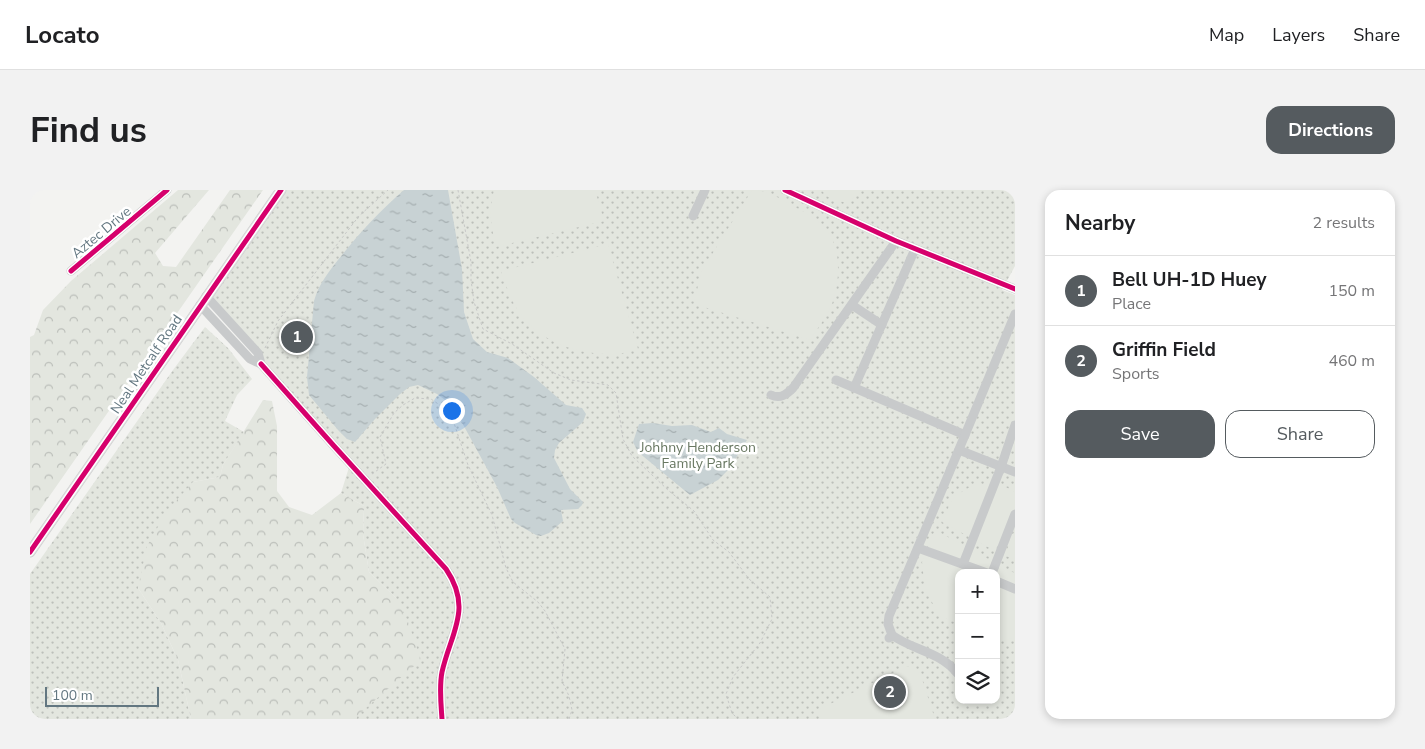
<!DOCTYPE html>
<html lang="en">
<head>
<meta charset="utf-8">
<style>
	body { margin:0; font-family:"Nunito Sans",sans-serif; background:#f2f2f2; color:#202124 }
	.controls { position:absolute; right:15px; bottom:15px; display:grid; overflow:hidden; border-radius:10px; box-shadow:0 2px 8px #0003 }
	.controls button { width:45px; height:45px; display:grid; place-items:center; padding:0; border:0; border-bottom:1px solid #e0e0e0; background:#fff; color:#202124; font:25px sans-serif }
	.scale { position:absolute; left:15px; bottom:12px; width:114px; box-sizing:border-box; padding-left:5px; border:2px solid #637781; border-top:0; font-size:14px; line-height:18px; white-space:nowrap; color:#637781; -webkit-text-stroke:4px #fff; paint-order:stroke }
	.you { position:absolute; left:421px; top:220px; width:18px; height:18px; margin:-12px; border:4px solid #fff; border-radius:50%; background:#1a73e8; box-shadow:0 0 0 8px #1a73e833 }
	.badge { display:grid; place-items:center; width:32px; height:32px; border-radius:50%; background:#555b5f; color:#fff; font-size:16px; font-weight:700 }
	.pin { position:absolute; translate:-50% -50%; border:2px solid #fff; box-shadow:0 1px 5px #0006 }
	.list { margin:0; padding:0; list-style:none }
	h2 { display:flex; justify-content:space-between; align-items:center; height:65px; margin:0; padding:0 20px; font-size:21px }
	h2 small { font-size:16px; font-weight:400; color:#757577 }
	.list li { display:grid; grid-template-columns:32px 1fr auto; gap:15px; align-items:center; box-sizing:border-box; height:70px; padding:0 20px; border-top:1px solid #e0e0e0 }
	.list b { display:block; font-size:19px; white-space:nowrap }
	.list p { margin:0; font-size:16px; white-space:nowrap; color:#757577 }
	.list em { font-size:16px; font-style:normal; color:#757577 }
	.actions { display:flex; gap:10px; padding:15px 20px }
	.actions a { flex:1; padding:11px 0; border:1px solid #555b5f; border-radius:15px; text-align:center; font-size:18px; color:#555b5f }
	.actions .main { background:#555b5f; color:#fff }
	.icon { flex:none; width:28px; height:28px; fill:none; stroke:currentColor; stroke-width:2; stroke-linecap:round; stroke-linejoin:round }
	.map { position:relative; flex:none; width:985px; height:529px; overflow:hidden; border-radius:15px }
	header { display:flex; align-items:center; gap:30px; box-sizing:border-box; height:70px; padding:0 25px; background:#fff; border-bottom:1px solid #e0e0e0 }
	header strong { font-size:24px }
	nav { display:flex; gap:28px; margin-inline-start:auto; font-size:18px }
	.intro { display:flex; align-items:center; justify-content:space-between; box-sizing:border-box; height:120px; padding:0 30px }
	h1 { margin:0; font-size:35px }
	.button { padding:12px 22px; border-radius:15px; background:#555b5f; color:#fff; font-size:18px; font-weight:700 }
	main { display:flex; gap:30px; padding:0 30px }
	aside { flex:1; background:#fff; border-radius:15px; box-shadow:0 2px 8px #0003 }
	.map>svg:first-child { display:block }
	.grass { fill:url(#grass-dots); fill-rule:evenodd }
	.forest { fill:url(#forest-crowns) }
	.pitch { fill:#e3e6df }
	.water { fill:url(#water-ripples) }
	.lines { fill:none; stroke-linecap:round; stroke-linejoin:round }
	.major-casing { stroke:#cfcfcf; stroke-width:11 }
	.path { stroke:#c7c8c7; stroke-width:1; stroke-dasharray:2.5 2.5; stroke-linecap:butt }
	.minor { stroke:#c8cacb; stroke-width:9 }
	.major { stroke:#dedfdf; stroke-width:10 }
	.cycleway-casing { stroke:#fff; stroke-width:8 }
	.cycleway { stroke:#d6006c; stroke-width:5 }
	.labels { text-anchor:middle; stroke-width:5; stroke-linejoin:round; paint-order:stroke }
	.street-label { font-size:14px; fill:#637781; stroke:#fff }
	.park-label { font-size:14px; fill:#697862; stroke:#fff }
</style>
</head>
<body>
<header>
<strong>Locato</strong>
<nav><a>Map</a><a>Layers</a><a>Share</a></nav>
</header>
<div class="intro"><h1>Find us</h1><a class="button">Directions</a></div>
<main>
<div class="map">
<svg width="985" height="529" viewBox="0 0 985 529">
	<defs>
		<pattern id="grass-dots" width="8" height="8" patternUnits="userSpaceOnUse" patternTransform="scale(1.25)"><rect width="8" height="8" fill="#e3e6df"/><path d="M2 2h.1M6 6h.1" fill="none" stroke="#bcbfba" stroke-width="1.8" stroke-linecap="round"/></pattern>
		<pattern id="forest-crowns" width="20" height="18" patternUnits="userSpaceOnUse" patternTransform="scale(1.25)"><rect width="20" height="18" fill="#e3e6df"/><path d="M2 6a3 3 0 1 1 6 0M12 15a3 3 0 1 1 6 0" fill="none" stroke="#bcbfba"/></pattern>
		<pattern id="water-ripples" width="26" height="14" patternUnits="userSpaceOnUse" patternTransform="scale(1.25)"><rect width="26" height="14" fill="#c8d2d4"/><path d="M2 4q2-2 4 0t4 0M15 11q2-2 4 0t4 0" fill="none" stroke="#a6afb1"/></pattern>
	</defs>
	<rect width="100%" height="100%" fill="#f3f3f1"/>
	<g class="grass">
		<path d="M256 0H985V76L972 100 985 105V529H326L366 408 339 382 333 344 334 316 311 303 320 274 231 174 179 103ZM929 383H966V510H929Z"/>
		<path d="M175 137 198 158 222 189 207 205 195 231 214 242 193 275 190 287 163 292 108 398 131 433 148 470 161 529H0V384L143 180Z"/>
	</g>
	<g class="forest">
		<path d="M148 0H179L125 63 133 76 146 77 200 0H233L0 334V147L4 145 13 120 41 91Z"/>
		<path d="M233 210 242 211 247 236V301L259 317 282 325 311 303 334 316 333 344 339 382 366 408 378 432 391 470 328 525 326 529H161L148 470 131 433 108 398 117 356 137 321 163 292 190 287 193 275Z"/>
	</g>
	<g class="pitch">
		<path d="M464 0H565L574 31 465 57 460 23Z"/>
		<path d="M722 0C737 0 753 10 765 17 794 32 808 46 808 79 808 91 806 103 802 114 797 126 787 139 780 150L664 114 671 82Z"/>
		<path d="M791 0H831L830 3 816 13 798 7Z"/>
		<path d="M578 54 608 159C600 161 592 164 585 164 550 165 514 154 492 126 482 114 476 96 471 81Z"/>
		<path d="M945 294H970L985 302V320L965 361 912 332 923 307Z"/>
		<path d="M905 340 962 371 957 383H929V434L910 426 895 400 892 372Z"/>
		<path d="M985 343V370L974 365Z"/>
		<path d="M970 377 985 383V447L969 452 966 451V385Z"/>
		<path d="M877 476 890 483 905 529H790L786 521Z"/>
	</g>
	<g class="water">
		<path d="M374 0H418L432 79 434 122 443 149 457 162 478 168 504 187 536 215 552 218 556 224 553 232 529 253 525 260 524 268 540 299 553 312 552 315 548 319 531 320 533 331 519 343 511 346 506 345 485 333 481 329 467 297 423 216 407 204 388 195 379 197 369 205 345 229 325 252 317 249 308 240 279 205 277 187 284 111C289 93 300 80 312 65 331 41 351 20 374 0Z"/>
		<path d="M623 233 642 236 662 235 681 242 689 238 697 244 717 250 699 279 688 290 660 305 608 262 603 252 609 234Z"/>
	</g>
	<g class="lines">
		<g class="major-casing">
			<path id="major" d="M0 362 251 0"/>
		</g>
		<g class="path">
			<path d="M428 0 441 72V90L444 112 453 139 482 154 524 183 541 190 578 195 586 203 593 249 602 266 639 301 664 321 683 350 699 362 719 389 740 407 742 429 730 453 703 487 696 504 702 523 708 529"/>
			<path d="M235 158 248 131 329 26 358 0"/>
			<path d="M342 284 356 274 350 247 364 223 373 215 385 208 401 209 414 218 424 233 438 275 462 325 476 378 483 392 508 412 515 421 535 459 532 491 539 506 542 520 539 529"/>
		</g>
		<g class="minor">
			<path d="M755 0 866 51 985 99"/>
			<path d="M663 26 675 0"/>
			<path d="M41 81 137 0"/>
			<path d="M176 106 228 163 231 174 304 256 416 379C443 419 421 442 412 482 409 497 411 514 412 529"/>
			<path d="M170 115 220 169 231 174"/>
			<path d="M822 115 852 135"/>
			<path d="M806 190 935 245 859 426 858 434 862 445"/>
			<path d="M824 198 885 59"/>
			<path d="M741 205C750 209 756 205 763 198L866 51"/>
			<path d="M935 245 985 124"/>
			<path d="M929 260 985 282"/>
			<path d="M888 358 957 383"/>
			<path d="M933 374 971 277 985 235"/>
			<path d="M962 383 985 324"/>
			<path d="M966 391 985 399"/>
			<path d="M859 448 862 445C882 460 911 462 927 483"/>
		</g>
		<use href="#major" class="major"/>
		<g class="cycleway-casing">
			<g id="cycleway">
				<path d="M755 0 866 51 985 99"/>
				<path d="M41 81 137 0"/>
				<path d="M231 174 304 256 416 379C443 419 421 442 412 482 409 497 411 514 412 529"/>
				<path d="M0 362 251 0"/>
			</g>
		</g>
		<use href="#cycleway" class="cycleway"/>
	</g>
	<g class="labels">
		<g class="street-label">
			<text transform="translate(71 42) rotate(-40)" y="5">Aztec Drive</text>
			<text transform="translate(116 174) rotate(-56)" y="5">Neal Metcalf Road</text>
		</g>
		<g class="park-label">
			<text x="668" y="262">Johhny Henderson<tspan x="668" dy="16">Family Park</tspan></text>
		</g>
	</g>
</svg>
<div class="controls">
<button>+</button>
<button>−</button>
<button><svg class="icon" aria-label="layers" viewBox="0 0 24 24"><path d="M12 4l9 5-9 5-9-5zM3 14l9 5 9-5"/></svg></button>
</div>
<div class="scale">100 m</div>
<div class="you"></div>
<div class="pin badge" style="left:267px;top:147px">1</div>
<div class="pin badge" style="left:860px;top:502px">2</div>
</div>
<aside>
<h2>Nearby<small>2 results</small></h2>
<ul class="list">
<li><span class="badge">1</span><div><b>Bell UH-1D Huey</b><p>Place</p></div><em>150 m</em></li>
<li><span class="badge">2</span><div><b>Griffin Field</b><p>Sports</p></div><em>460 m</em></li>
</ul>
<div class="actions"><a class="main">Save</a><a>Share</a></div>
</aside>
</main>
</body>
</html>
